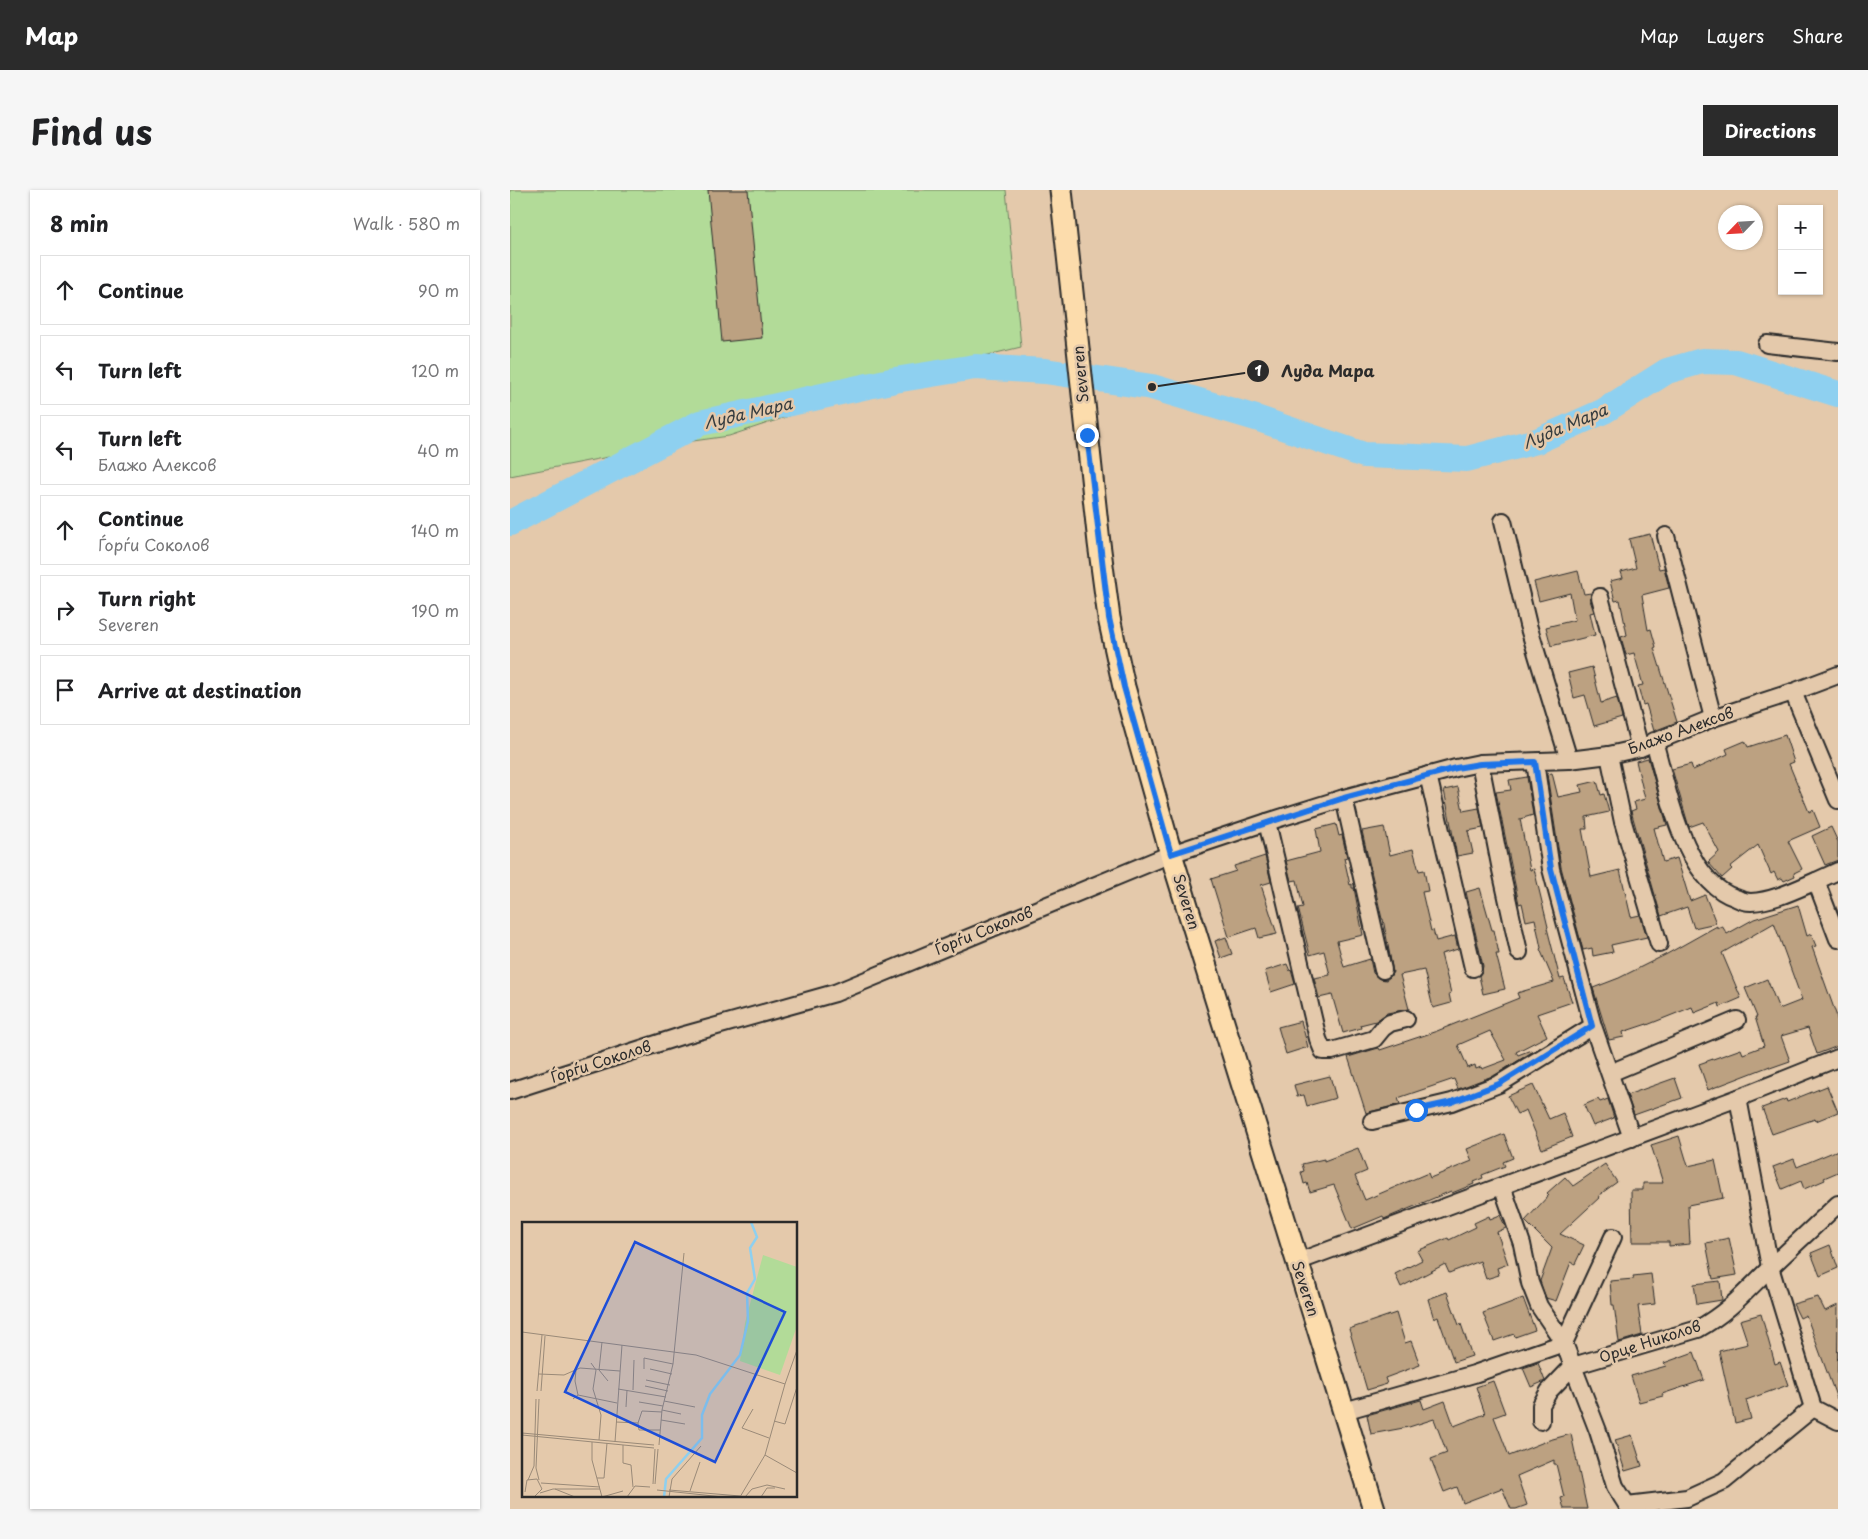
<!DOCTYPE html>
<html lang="en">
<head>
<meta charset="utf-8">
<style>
	body { margin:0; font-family:"Playpen Sans",sans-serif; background:#f6f6f6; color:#202124 }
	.controls { position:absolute; right:15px; top:15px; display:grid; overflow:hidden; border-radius:0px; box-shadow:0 1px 4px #0004 }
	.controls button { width:45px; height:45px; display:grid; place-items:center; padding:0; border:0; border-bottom:1px solid #e0e0e0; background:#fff; color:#202124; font:25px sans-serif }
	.compass { position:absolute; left:1208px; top:15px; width:45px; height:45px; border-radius:50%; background:#fff; box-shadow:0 1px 4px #0004; rotate:245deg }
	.stop { position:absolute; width:15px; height:15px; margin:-11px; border:4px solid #1a73e8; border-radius:50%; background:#fff }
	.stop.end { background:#1a73e8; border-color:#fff; box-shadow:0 1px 5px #0008 }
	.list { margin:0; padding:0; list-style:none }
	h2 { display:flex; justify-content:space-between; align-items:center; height:65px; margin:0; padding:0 20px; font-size:21px }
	h2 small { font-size:16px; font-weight:400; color:#757577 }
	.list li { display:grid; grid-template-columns:32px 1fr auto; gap:15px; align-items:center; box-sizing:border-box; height:70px; margin:0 10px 10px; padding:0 10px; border:1px solid #e0e0e0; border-radius:0px }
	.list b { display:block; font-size:19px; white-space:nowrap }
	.list p { margin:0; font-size:16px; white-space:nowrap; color:#757577 }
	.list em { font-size:16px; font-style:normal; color:#757577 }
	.icon { flex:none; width:28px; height:28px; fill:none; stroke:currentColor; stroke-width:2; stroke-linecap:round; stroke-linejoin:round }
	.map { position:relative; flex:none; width:1328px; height:1319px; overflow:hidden; border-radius:0px }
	header { display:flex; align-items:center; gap:30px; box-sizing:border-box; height:70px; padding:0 25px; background:#2b2b2b; color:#fff }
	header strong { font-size:24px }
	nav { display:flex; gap:28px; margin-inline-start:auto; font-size:18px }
	.intro { display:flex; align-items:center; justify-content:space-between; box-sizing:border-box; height:120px; padding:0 30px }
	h1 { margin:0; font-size:35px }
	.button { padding:12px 22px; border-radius:0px; background:#2b2b2b; color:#fff; font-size:18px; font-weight:700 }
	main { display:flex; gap:30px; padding:0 30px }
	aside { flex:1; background:#fff; border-radius:0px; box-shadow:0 1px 4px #0004 }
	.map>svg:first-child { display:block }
	.green { fill:#b2db98; stroke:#6e8362 }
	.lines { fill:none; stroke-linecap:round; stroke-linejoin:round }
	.river { stroke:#8ed0f0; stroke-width:26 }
	.building { fill:#bca181; stroke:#2b2b2b; fill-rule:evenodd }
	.minor-casing { stroke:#2b2b2b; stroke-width:20 }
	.major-casing { stroke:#2b2b2b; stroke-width:25 }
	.minor { stroke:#e4c9ab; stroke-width:16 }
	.major { stroke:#fcdcac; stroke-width:21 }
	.route { stroke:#1a73e8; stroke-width:6 }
	.labels { text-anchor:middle; stroke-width:5; stroke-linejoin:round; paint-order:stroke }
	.street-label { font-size:15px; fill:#2b2b2b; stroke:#e4c9ab }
	.water-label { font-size:16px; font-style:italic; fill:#353c3f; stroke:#e4c9ab }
	.inset-river { fill:none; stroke:#8ed0f0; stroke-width:2.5 }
	.inset-road { fill:none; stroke:#9a8a78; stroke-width:1 }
	.view { fill:#1d4ed8; fill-opacity:0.15; stroke:#1d4ed8; stroke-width:2.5 }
	.inset-edge { fill:none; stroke:#2b2b2b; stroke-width:2.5 }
	.leader { fill:none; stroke:#2b2b2b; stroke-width:2 }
	.callout-dot { fill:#2b2b2b; stroke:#e4c9ab; stroke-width:2 }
	.mark-label { font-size:15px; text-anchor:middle; font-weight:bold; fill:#fff }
	.callout-label { font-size:16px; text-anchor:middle; font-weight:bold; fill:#2b2b2b; stroke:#e4c9ab; stroke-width:5; stroke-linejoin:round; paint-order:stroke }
</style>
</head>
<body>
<header>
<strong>Map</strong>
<nav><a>Map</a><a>Layers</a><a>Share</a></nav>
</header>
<div class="intro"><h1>Find us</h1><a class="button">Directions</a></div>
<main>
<aside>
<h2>8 min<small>Walk · 580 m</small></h2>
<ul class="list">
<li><svg class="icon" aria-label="ahead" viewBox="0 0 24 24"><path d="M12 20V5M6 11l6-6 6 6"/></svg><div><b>Continue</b></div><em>90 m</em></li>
<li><svg class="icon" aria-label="left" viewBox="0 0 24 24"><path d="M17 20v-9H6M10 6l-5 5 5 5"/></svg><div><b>Turn left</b></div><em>120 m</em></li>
<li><svg class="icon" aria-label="left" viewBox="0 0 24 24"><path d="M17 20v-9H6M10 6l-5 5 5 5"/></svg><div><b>Turn left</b><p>Блажо Алексов</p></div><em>40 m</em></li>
<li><svg class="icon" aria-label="ahead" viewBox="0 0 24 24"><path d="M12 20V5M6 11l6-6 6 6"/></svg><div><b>Continue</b><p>Ѓорѓи Соколов</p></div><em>140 m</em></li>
<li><svg class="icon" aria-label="right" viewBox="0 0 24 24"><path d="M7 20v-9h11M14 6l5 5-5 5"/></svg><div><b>Turn right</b><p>Severen</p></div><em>190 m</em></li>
<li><svg class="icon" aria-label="arrive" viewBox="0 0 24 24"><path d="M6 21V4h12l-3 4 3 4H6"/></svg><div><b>Arrive at destination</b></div></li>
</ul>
</aside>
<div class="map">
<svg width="1328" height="1319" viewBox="0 0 1328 1319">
	<rect width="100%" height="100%" fill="#e4c9ab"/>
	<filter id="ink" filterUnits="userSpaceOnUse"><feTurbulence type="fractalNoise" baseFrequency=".02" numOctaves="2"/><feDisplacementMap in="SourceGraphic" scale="10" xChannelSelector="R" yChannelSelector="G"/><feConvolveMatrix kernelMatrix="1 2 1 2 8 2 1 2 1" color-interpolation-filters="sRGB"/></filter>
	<g filter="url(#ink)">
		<path class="green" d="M0 0H496L511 157 420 179 219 246 176 252 0 286Z"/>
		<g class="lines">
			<path class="river" d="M0 333 190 233 385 190 465 177 535 181 642 197 746 228 854 265 957 269 1027 251 1094 221 1157 181 1192 171 1226 172 1328 204"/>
		</g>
		<g class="building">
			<path d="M198 0H238L252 148 212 152Z"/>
			<path d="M1140 344 1149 379 1154 378 1159 398 1132 405 1138 440 1141 439 1146 457 1144 458 1167 532 1144 541 1136 514 1133 515 1128 496 1133 495 1124 463 1116 465 1111 447 1117 445 1110 410 1105 411 1100 391 1113 388 1111 382 1126 378 1119 349Z"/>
			<path d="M1068 381 1074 404 1081 403 1080 410 1084 422 1080 423 1085 445 1041 456 1036 437 1065 430 1060 403 1029 411 1024 392Z"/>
			<path d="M1082 477 1091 513 1107 508 1112 528 1084 536 1075 505 1064 508 1058 483Z"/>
			<path d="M1275 545 1284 572 1279 574 1299 622 1303 620 1310 637 1278 651 1292 679 1284 683 1285 686 1274 691 1272 688 1268 690 1264 682 1261 684 1248 655 1220 677 1222 679 1212 688 1198 672 1209 662 1193 632 1179 637 1162 579 1181 574 1183 580 1218 564 1216 559 1235 551 1238 557Z"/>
			<path d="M1138 568 1157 635 1144 638 1153 672 1167 668 1180 711 1195 705 1206 733 1184 738 1177 717 1151 726 1121 621 1126 619 1124 612 1135 609 1126 571Z"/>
			<path d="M1042 583 1048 607 1072 602 1070 595 1087 591 1091 605 1094 604 1099 622 1076 627 1077 639H1072L1081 687 1110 680 1121 727 1130 725 1137 747 1101 755 1103 762 1083 766 1082 758 1073 760 1051 677 1037 584Z"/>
			<path d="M1017 587 1023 625 1010 629 1020 680 1024 679 1038 737 1037 738 1050 789 1054 788 1062 812 1027 824 1037 846 1006 862 1008 865 1021 860 1022 862 985 885 948 899 944 889 888 908 890 914 856 923 838 867 865 859 869 858 870 860 927 841 1009 808 1007 803 1044 792 1030 759 1031 758 1025 729 1016 731 1012 713 1009 714 986 602 1001 600 999 590ZM980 841 996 870 972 879 971 877 966 879 965 875 958 878 948 855Z"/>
			<path d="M948 597 953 621 969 618 973 638 958 641 963 663 947 666 934 600Z"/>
			<path d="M826 634 829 646 832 645 837 667 834 668 840 695 842 694V698H844L853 745 827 751 834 777 860 769 863 783 870 789 876 790 880 787 883 782 873 729H872L852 641 874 637 880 665 903 659 909 681 914 680 918 701 912 702 921 741 923 740 926 751 945 746 948 759 931 764 941 803 939 804 941 813 923 818 914 780 890 785 899 819 877 823 866 831 850 835 851 838 833 843 822 805 809 808 804 788 820 785 814 761 800 765 788 718 793 717 787 690 781 691 776 671 810 662 806 639Z"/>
			<path d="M1321 637 1328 652V670L1315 675 1302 646Z"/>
			<path d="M755 666 761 692 751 695 767 744 749 748 746 738 719 747 701 689 726 681 724 676Z"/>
			<path d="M970 698 982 740H984L989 764H986L995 799 973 804 969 786 972 781 973 776 956 702Z"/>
			<path d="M1288 715 1297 746 1301 744 1306 756 1302 757 1326 824 1328 833V856L1307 864 1298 838 1271 846 1280 871 1260 878V876L1198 900 1189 874 1231 859 1233 864 1254 856 1245 827H1247L1235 798 1257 789 1269 819 1292 810 1264 733 1212 763 1231 808 1210 817 1209 813 1184 823 1182 817 1137 835V834L1113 842 1114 847 1099 850 1083 798 1109 788 1157 764 1207 736V738L1212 736 1217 744 1244 729Z"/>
			<path d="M716 747 722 764 711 768 705 751Z"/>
			<path d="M777 774 780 781 781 780 785 794 761 802 755 781Z"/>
			<path d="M791 831 798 857 776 864 768 837Z"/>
			<path d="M820 886 826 908 797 916 794 905 787 906 784 895Z"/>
			<path d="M1165 888 1172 908 1124 925 1117 905Z"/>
			<path d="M1023 895 1039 929 1053 923 1062 947 1032 959 1016 920 1007 924 998 906Z"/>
			<path d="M1317 896 1328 922 1306 931 1305 929 1262 944 1252 918 1276 909 1277 912Z"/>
			<path d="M1088 909 1090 912 1098 909 1104 928 1083 936 1074 915Z"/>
			<path d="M994 944 1003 968 993 972 995 976 972 985 973 988 963 992 964 994 942 1003 941 1001 874 1029 873 1026 842 1039 824 995 800 1002 797 993 794 994 791 982 794 981 792 974 814 969V971L848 958 857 981 845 986 855 1010 918 983 920 988 962 971 957 959Z"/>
			<path d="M1169 946 1178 976 1205 970 1213 1008 1178 1015 1180 1054 1159 1056V1052H1122L1121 1000H1133V993H1153L1141 955Z"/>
			<path d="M1328 960V982L1314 988 1315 990 1294 999 1291 991 1272 999 1263 977 1284 969 1287 977Z"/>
			<path d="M1095 974 1107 992 1089 1005 1090 1007 1050 1044 1074 1055 1065 1074 1061 1072 1046 1111 1036 1108 1030 1091 1042 1058 1015 1031 1039 1005 1037 1003 1055 987 1063 996Z"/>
			<path d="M990 1025 996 1038 987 1042 998 1074 987 1078 989 1085 976 1089 970 1071 939 1083 935 1074 891 1097 885 1084 912 1070 907 1061 938 1048 939 1050 966 1037 964 1033 979 1026 980 1029Z"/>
			<path d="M1219 1048 1227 1085 1203 1089 1196 1053Z"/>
			<path d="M1320 1055 1328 1078 1310 1086 1301 1063Z"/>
			<path d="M1141 1084 1145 1114 1128 1116 1132 1145 1109 1152 1104 1115H1102L1100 1091 1124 1089 1123 1086Z"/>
			<path d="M1210 1091 1212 1110 1187 1114 1184 1094Z"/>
			<path d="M937 1102 949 1135 951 1134 962 1166 944 1172 928 1127 924 1129 918 1109Z"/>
			<path d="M1308 1107 1315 1121 1328 1115 1327 1209 1296 1125 1290 1128 1283 1114Z"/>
			<path d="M1013 1108 1025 1140 1005 1147 1004 1144 984 1151 973 1123Z"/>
			<path d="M886 1123 895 1153 901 1151 910 1175 875 1188 877 1194 857 1200 839 1139Z"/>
			<path d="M1251 1124 1265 1174 1270 1172 1278 1195 1236 1210 1241 1229 1225 1233 1209 1161 1238 1154 1230 1130Z"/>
			<path d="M1184 1162 1194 1190 1152 1204 1153 1206 1129 1212 1121 1186 1156 1176 1154 1173Z"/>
			<path d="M1028 1173 1035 1191 1021 1197 1013 1178Z"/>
			<path d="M983 1191 995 1223 984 1227 999 1266 1039 1250 1061 1244 1077 1319H1054L1051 1308 1054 1307 1046 1274H1044V1270L1007 1286 1017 1315 1006 1319H1001L992 1298 953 1313 947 1297 934 1302 921 1269 937 1263 924 1229 899 1237 861 1244 857 1225 911 1210 914 1219 935 1211 944 1236 975 1224 966 1197Z"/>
			<path d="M1122 1245 1132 1276 1115 1281 1105 1250Z"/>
		</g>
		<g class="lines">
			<g class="minor-casing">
				<g id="minor">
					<path d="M1257 154 1328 162"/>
					<path d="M993 331 1018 435 1059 570"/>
					<path d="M1156 346 1203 528"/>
					<path d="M1090 407 1130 558"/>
					<path d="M1283 502 1328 610"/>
					<path d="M1144 551C1158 599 1173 691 1226 708 1230 710 1236 712 1241 712 1263 711 1285 700 1306 691"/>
					<path d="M1099 565 1113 632 1149 754"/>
					<path d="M1025 572 1041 679 1083 836 1122 948"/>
					<path d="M970 573 991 680 1009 762"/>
					<path d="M918 585 963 778"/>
					<path d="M834 608 873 780"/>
					<path d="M757 632 808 849 813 861H822L864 849 873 838 880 833 896 829"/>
					<path d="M1328 681 1306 691 1328 749"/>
					<path d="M1100 883 1227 830"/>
					<path d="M0 901 171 846 325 803 661 664 757 632 834 608 946 578 970 573 1059 570 1099 565 1130 558 1203 528 1283 502 1328 485"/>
					<path d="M1228 908 1260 1077 1303 1218 1328 1231"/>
					<path d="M862 931 942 912 989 894 1083 836"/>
					<path d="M992 996 1012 1054 1020 1093 1029 1116 1054 1153 1088 1241 1105 1296 1117 1315 1123 1319"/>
					<path d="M787 1072 1228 908 1328 868"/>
					<path d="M834 1221 964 1184 1054 1153 1103 1047"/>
					<path d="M1031 1231V1215L1039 1201 1063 1176 1188 1139C1220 1121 1235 1102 1261 1077 1283 1056 1306 1035 1328 1014"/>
					<path d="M1117 1315 1177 1308 1214 1291 1303 1218"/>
				</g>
			</g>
			<g class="major-casing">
				<path id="major" d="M551 0 589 353 599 428 614 497 661 664 864 1319"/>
			</g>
			<use href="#minor" class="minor"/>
			<use href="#major" class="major"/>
		</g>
	</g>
	<g class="lines" filter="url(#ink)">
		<path class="route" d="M577 245 599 428 614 497 661 664 834 608 946 578 970 574 1025 572 1041 679 1082 836 989 894 942 912 906 920"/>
	</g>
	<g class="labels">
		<g class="street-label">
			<text transform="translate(571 184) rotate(-95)" y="5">Severen</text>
			<text transform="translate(1171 541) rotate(-20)" y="5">Блажо Алексов</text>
			<text transform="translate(676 712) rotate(73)" y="5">Severen</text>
			<text transform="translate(474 741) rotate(-22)" y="5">Ѓорѓи Соколов</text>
			<text transform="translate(91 872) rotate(-18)" y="5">Ѓорѓи Соколов</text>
			<text transform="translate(795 1099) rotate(72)" y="5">Severen</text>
			<text transform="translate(1140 1152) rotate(-18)" y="5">Орце Николов</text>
		</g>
		<g class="water-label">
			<text transform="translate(238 223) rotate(-13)" y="6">Луда Мара</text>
			<text transform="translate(1055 236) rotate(-23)" y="6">Луда Мара</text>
		</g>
	</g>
	<g transform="translate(12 1032)">
		<rect width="275" height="275" fill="#e4c9ab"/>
		<path d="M241 33 275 45V104L258 153 218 139 223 101Z" fill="#b2db98"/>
		<path class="inset-river" d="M142 275 144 257 180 216V193L188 172 218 133 226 99 225 71 233 57 228 26 235 15 229 0"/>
		<path class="inset-road" d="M0 110 174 133 263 162 275 128M80 120 77 148 86 159M69 141 74 148 71 167 79 193 77 218M122 147V136L151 142M128 147 150 152M54 148 53 159 56 173M17 152 42 153 58 146 98 149M124 158 148 163M123 164 146 169M96 167 144 175M111 168 112 138M15 169 20 113M19 169 23 114M51 177 56 173 95 181M142 179 173 185M117 180 141 184M104 185 105 168M231 187 220 206 247 216M140 188 159 192M139 198 163 202M252 199 263 202 275 165M94 200 116 201 117 208H138M116 201 120 189 140 190M0 211 132 223M0 213 132 226M70 220V238L80 275M93 220 100 123M101 223V241L109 243 111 265M137 223 140 188 151 142 162 31M243 233 275 251M75 256H82L85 221M6 258 12 244 14 177M17 258 14 246 17 177M19 261 78 265M131 262 133 227M133 262 136 227M33 267 53 275M135 268 201 275M147 268 218 274M168 269 178 240M3 270 5 258 15 257 20 267 12 275M18 271 31 267H78M80 275 101 269M105 275 113 264 128 265M147 275 150 257 179 224M218 275 243 233 263 162M223 275 230 267 245 263 263 267M239 275 245 266H253"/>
		<path class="view" d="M113 20 263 90 193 240 43 170Z"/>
		<rect width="275" height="275" class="inset-edge"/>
	</g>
	<path class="leader" d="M642 197L748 181"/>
	<g class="callout-dot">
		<circle cx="642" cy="197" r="5"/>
		<circle cx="748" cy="181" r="12"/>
	</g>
	<g class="mark-label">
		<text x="748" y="186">1</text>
	</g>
	<g class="callout-label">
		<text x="818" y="187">Луда Мара</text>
	</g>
</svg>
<div class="controls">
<button>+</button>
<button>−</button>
</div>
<svg class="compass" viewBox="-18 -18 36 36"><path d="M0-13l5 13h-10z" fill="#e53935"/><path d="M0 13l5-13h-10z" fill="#757577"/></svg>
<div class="stop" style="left:906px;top:920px"></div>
<div class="stop end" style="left:577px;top:245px"></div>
</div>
</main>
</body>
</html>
